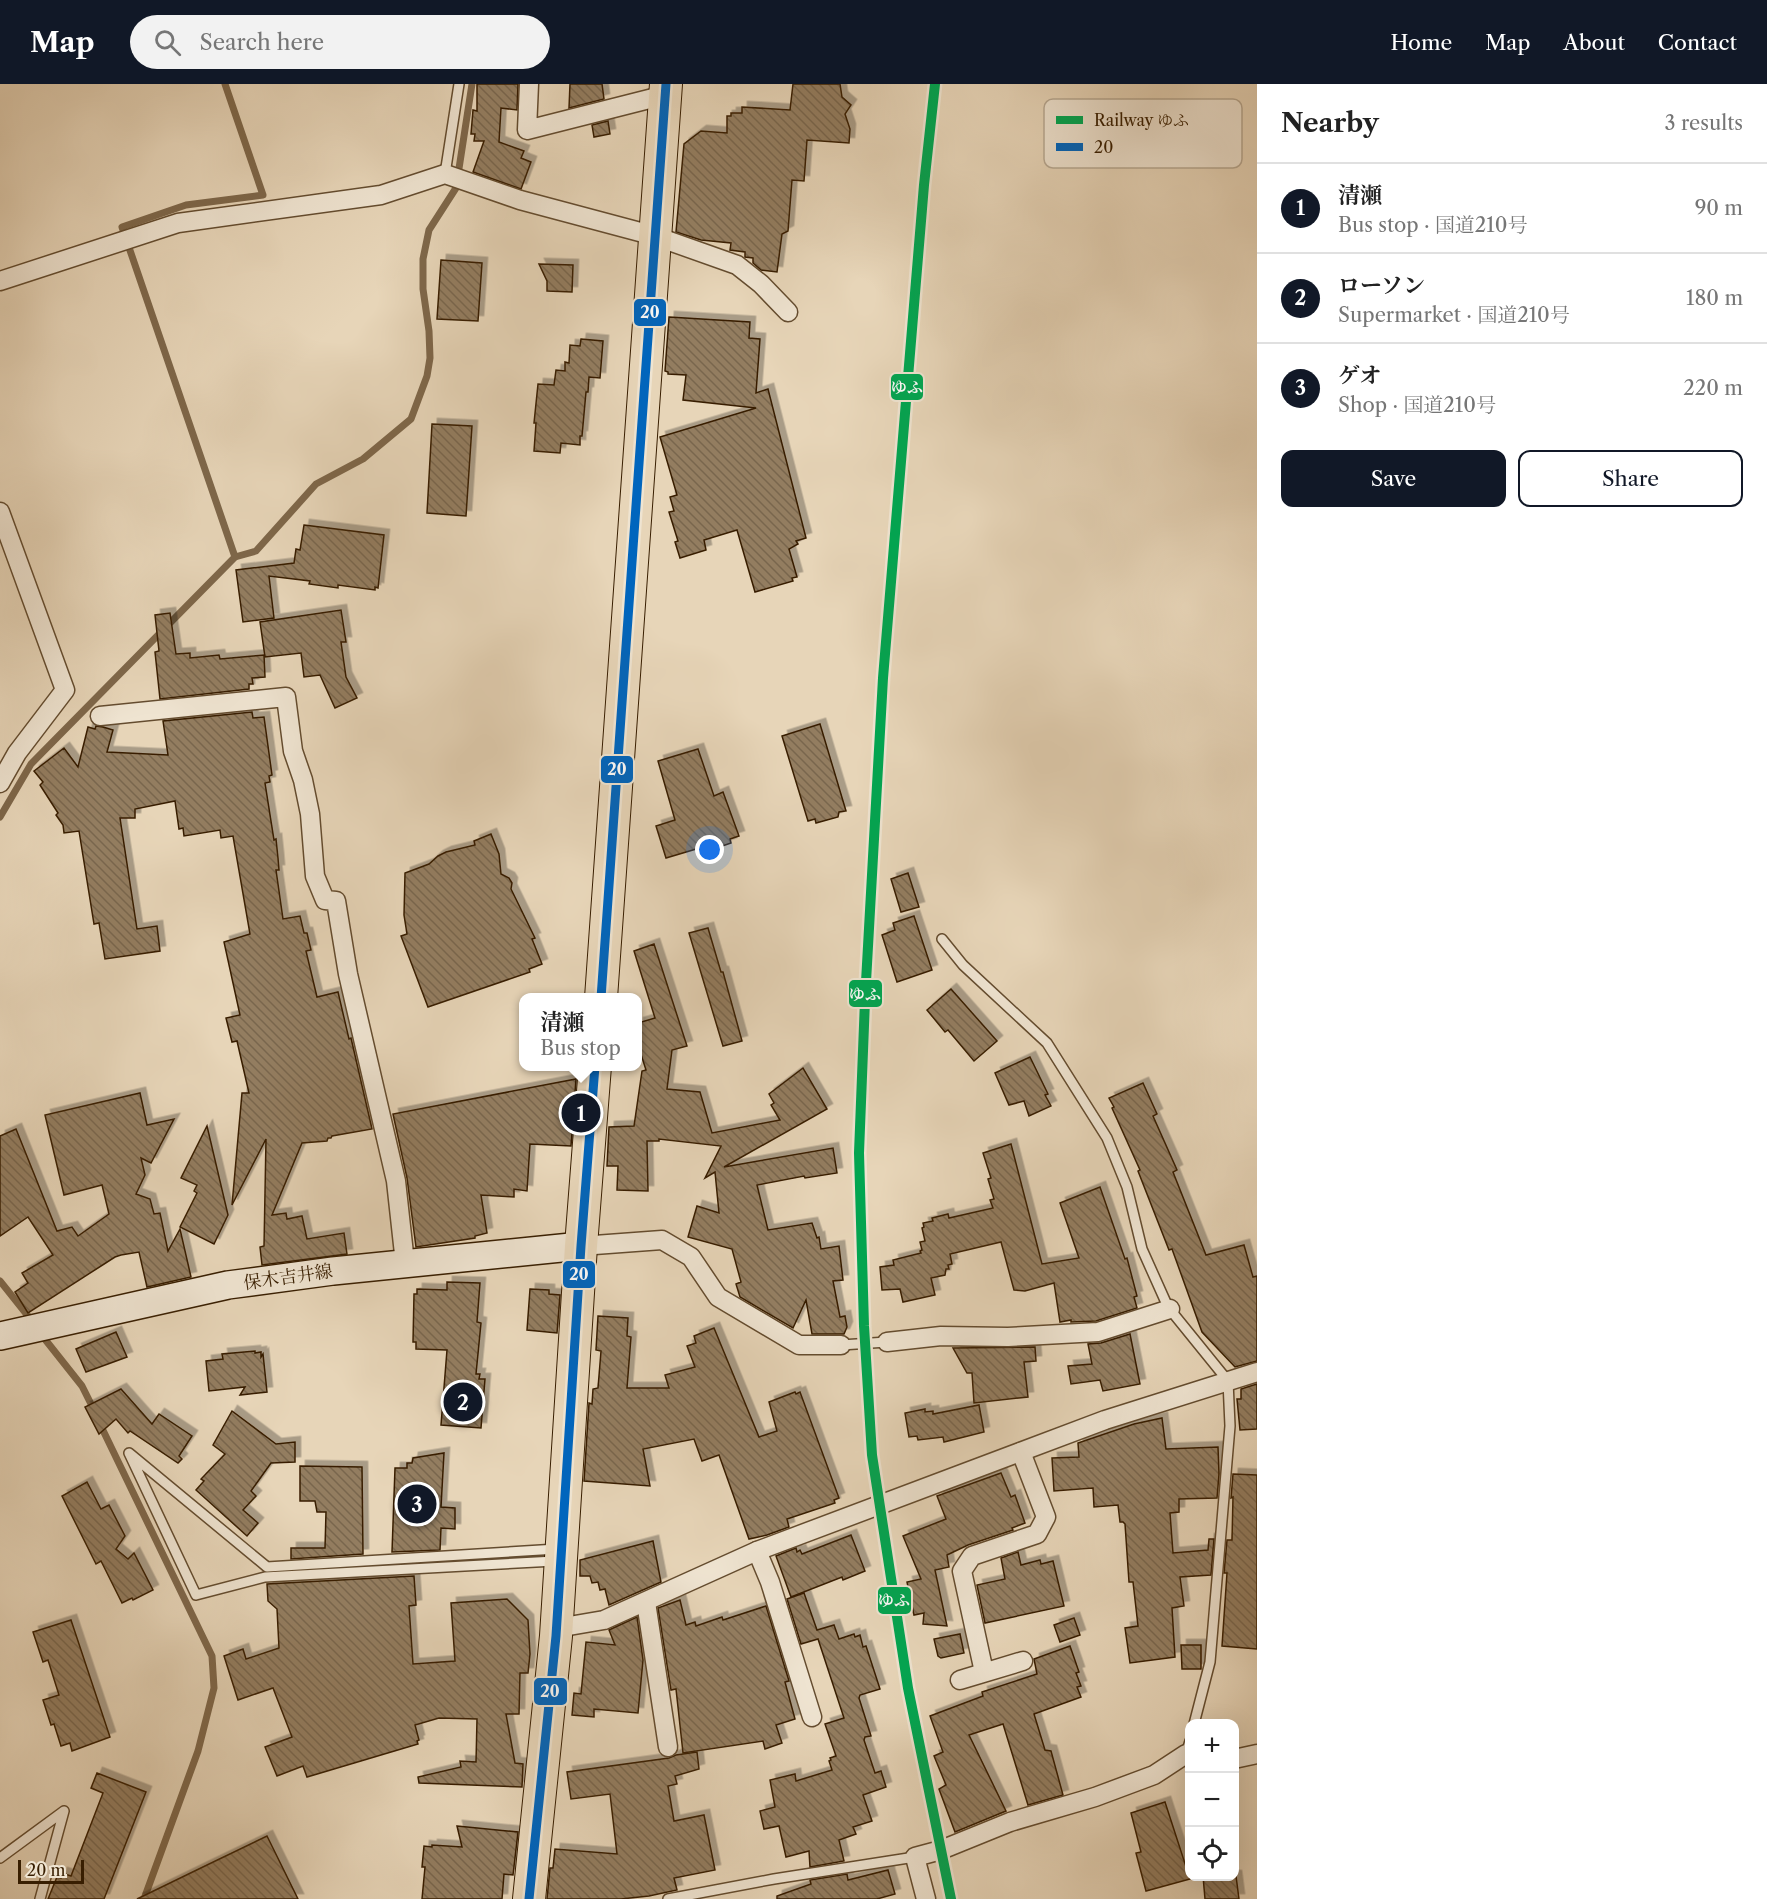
<!DOCTYPE html>
<html lang="en">
<head>
<meta charset="utf-8">
<style>
	body { margin:0; font-family:"Libre Caslon Text","Noto Serif JP",serif; background:#f2f2f2; color:#222 }
	.controls { position:absolute; right:18px; bottom:18px; display:grid; overflow:hidden; border-radius:12px; box-shadow:0 6px 24px #0002 }
	.controls button { width:54px; height:54px; display:grid; place-items:center; padding:0; border:0; border-bottom:2px solid #e0e0e0; background:#fff; color:#222; font:30px sans-serif }
	.scale { position:absolute; left:18px; bottom:15px; width:66px; box-sizing:border-box; padding-left:6px; border:3px solid #381e01; border-top:0; font-size:16px; line-height:21px; white-space:nowrap; color:#381e01; -webkit-text-stroke:4px #efe4d1; paint-order:stroke }
	.you { position:absolute; left:710px; top:766px; width:21px; height:21px; margin:-15px; border:4px solid #fff; border-radius:50%; background:#1a73e8; box-shadow:0 0 0 9px #1a73e833 }
	.badge { display:grid; place-items:center; width:39px; height:39px; border-radius:50%; background:#111827; color:#fff; font-size:20px; font-weight:700 }
	.pin { position:absolute; translate:-50% -50%; border:3px solid #fff; box-shadow:0 2px 6px #0006 }
	.popup { position:absolute; left:519px; top:909px; width:123px; height:78px; box-sizing:border-box; display:grid; place-content:center; border-radius:12px; background:#fff; filter:drop-shadow(0 2px 4px #0005); font-size:20px; white-space:nowrap; color:#767676 }
	.popup b { font-size:22px; color:#222 }
	.popup::after { content:''; position:absolute; left:50%; top:100%; margin-left:-12px; border:12px solid transparent; border-top-color:#fff }
	.list { margin:0; padding:0; list-style:none }
	h2 { display:flex; justify-content:space-between; align-items:center; height:78px; margin:0; padding:0 24px; font-size:26px }
	h2 small { font-size:20px; font-weight:400; color:#767676 }
	.list li { display:grid; grid-template-columns:39px 1fr auto; gap:18px; align-items:center; box-sizing:border-box; height:90px; padding:0 24px; border-top:2px solid #e0e0e0 }
	.list b { display:block; font-size:22px; white-space:nowrap }
	.list p { margin:0; font-size:20px; white-space:nowrap; color:#767676 }
	.list em { font-size:20px; font-style:normal; color:#767676 }
	.actions { display:flex; gap:12px; padding:18px 24px }
	.actions a { flex:1; padding:14px 0; border:2px solid #111827; border-radius:12px; text-align:center; font-size:21px; color:#111827 }
	.actions .main { background:#111827; color:#fff }
	.icon { flex:none; width:33px; height:33px; fill:none; stroke:currentColor; stroke-width:2; stroke-linecap:round; stroke-linejoin:round }
	.map { position:relative; flex:none; width:1257px; height:1815px; overflow:hidden }
	header { display:flex; align-items:center; gap:36px; box-sizing:border-box; height:84px; padding:0 30px; background:#111827; color:#fff }
	header strong { font-size:28px }
	nav { display:flex; gap:33px; margin-inline-start:auto; font-size:21px }
	.search { width:420px; height:54px; background:#f2f2f2; display:flex; align-items:center; gap:15px; box-sizing:border-box; padding:0 21px; border-radius:33px; color:#767676; font-size:22px }
	main { display:flex }
	aside { flex:1; background:#fff }
	.map>svg:first-child { display:block }
	.lines { fill:none; stroke-linecap:round; stroke-linejoin:round }
	.stream { stroke:#7e674a; stroke-width:7 }
	.building { fill:url(#building-back-hatch); stroke:#381e01; stroke-width:1.5; filter:url(#shadow) }
	.service-casing { stroke:#644c2f; stroke-width:12 }
	.minor-casing { stroke:#644c2f; stroke-width:21 }
	.secondary-casing { stroke:#381e01; stroke-width:30 }
	.trunk-casing { stroke:#381e01; stroke-width:34 }
	.service { stroke:#efe4d1; stroke-width:9 }
	.minor { stroke:#efe4d1; stroke-width:18 }
	.secondary { stroke:#efe4d1; stroke-width:27 }
	.trunk { stroke:#e7d5b8; stroke-width:32 }
	.bus-1-casing { stroke:#efe4d1; stroke-width:14 }
	.bus-1 { stroke:#0065bd; stroke-width:9 }
	.rail-1-casing { stroke:#efe4d1; stroke-width:15 }
	.rail-1 { stroke:#00a651; stroke-width:10 }
	.labels { text-anchor:middle; stroke-width:6; stroke-linejoin:round; paint-order:stroke }
	.street-label { font-size:18px; fill:#381e01; stroke:#efe4d1 }
	.key { fill:#efe4d1; stroke:#b8a993; stroke-width:1.5 }
	.key-label { font-size:16px; fill:#381e01 }
	.line-badge { stroke:#efe4d1; stroke-width:2 }
	.badge-label { font-size:16px; text-anchor:middle; font-weight:bold; fill:#fff }
</style>
</head>
<body>
<header>
<strong>Map</strong>
<div class="search"><svg class="icon" aria-label="search" viewBox="0 0 24 24"><circle cx="10" cy="10" r="6"/><path d="M15 15l6 6"/></svg>Search here</div>
<nav><a>Home</a><a>Map</a><a>About</a><a>Contact</a></nav>
</header>
<main>
<div class="map">
<svg width="1257" height="1815" viewBox="0 0 1257 1815">
	<defs>
		<pattern id="building-back-hatch" width="6" height="6" patternUnits="userSpaceOnUse" patternTransform="scale(1.5)"><rect width="6" height="6" fill="#937d60"/><path d="M-1 5l2 2M0 0l6 6M5-1l2 2" fill="none" stroke="#79664d"/></pattern>
		<filter id="shadow"><feDropShadow dx="5.5" dy="-5.5" stdDeviation="0" flood-color="#0004"/></filter>
	</defs>
	<rect width="100%" height="100%" fill="#e7d5b8"/>
	<filter id="stains"><feTurbulence type="fractalNoise" baseFrequency=".00333" numOctaves="4"/><feColorMatrix values="0 0 0 0 .2 0 0 0 0 .09 0 0 0 0 .02 0 0 0 .5 -.17"/></filter>
	<radialGradient id="worn" r=".72"><stop offset=".6" stop-color="#630" stop-opacity="0"/><stop offset="1" stop-color="#630" stop-opacity=".3"/></radialGradient>
	<g class="lines">
		<g class="stream">
			<path d="M235 473 256 467 316 400 363 375 411 335 427 292 430 274 429 247 423 205V175L429 146 456 104 472 0"/>
			<path d="M0 733 31 680 235 473 122 143 186 121 263 111 225 0"/>
			<path d="M0 1197 32 1237"/>
			<path d="M40 1249 82 1302 95 1328"/>
			<path d="M99 1338 212 1572 214 1604 198 1667 144 1815"/>
		</g>
	</g>
	<g class="building">
		<path d="M477 0H518L517 26 501 24 499 58 524 67 521 74 531 78 521 105 473 88 484 57H474L475 50H471L473 26 477 27Z"/>
		<path d="M570 0H602L604 15 569 24Z"/>
		<path d="M793 0H840L842 13 851 21 845 30 850 45 849 59 807 56 804 97 792 96 788 147 782 150 777 188 761 186 753 179V174L745 173V168L730 166 731 159 701 156 676 148 684 60 701 47 727 49V32H731V29H742V23L790 26Z"/>
		<path d="M608 37 610 50 594 53 592 41Z"/>
		<path d="M441 176 482 179 478 237 437 235Z"/>
		<path d="M539 180 573 181 572 208 547 207V197Z"/>
		<path d="M669 233 750 238 749 254 760 255 756 309 768 305 806 454 796 457 798 460 789 465 797 493 792 494 793 497 755 508 737 446 704 456 706 466 680 474 675 458 678 457 669 428 674 427 670 413 677 411 660 353 756 324 683 316 686 291 668 290V288L665 287Z"/>
		<path d="M581 255 603 257 600 294 589 293 588 308H586L582 352H580V361L561 359 560 369 534 367 536 339H534L538 300 554 301 556 286 565 287V278L569 279 570 261 580 262Z"/>
		<path d="M432 340 472 342 466 432 427 429Z"/>
		<path d="M304 441 384 451 378 504 375 503V506L338 501V504L309 500 310 497 269 492 274 534 243 538 236 486 294 479 296 465 300 466Z"/>
		<path d="M341 526 346 558H341L346 593 357 614 335 624 320 591 304 593 301 569 265 573 260 538Z"/>
		<path d="M170 529 176 570 190 569V574L219 571 220 575 264 571 265 593 252 594 253 600H249V605L160 615 155 568 159 567 155 531Z"/>
		<path d="M252 628 253 634 264 633 272 691 269 692 270 698 265 699 274 756 276 755 278 774 279 786H276L283 835 300 832 304 849H307L311 866 306 867 317 913 338 908 349 955 351 954 372 1045 332 1052 331 1054H328L327 1057 302 1059 272 1131 286 1129 287 1135 302 1132 307 1155 344 1149 347 1170 262 1181 260 1163 264 1162 266 1055 232 1121 242 1009H249L237 957 232 958 226 934 240 931 224 858 250 850 233 752 221 754 220 746 184 752 183 744 179 745 175 717 135 725V734H120L137 845 157 842 160 867 105 875 99 839 94 840 79 747 64 749 63 741 56 731 58 729 40 701 43 698 34 687 64 664 78 683 88 643 95 645 96 642 103 643 113 646 107 668 168 671 163 637Z"/>
		<path d="M820 640 846 727 839 728 838 733 816 739 815 735 808 737 782 652Z"/>
		<path d="M698 665 714 712 723 708 739 752 730 755 731 759 705 768 703 763 666 774 656 742 675 736 658 677Z"/>
		<path d="M491 750 499 770 501 790 509 794 512 799 511 805 535 854 532 855 542 880 529 885 530 888 428 923 401 852 407 850 404 831 405 789 429 780 438 772 446 768 475 761 474 757Z"/>
		<path d="M908 789 919 823 901 828 891 795Z"/>
		<path d="M914 832 932 886 897 898 882 851 895 846 893 839Z"/>
		<path d="M708 844 721 888H723L742 957 723 962 689 849Z"/>
		<path d="M654 860 687 962 672 966 667 1005 700 1008 712 1049 780 1036 771 1021 774 1019 769 1010 803 984 827 1025 724 1083 833 1064 837 1089 805 1094 804 1092 757 1101 768 1146 812 1139 817 1154 819 1153 821 1165 839 1162 843 1196 833 1197 840 1233 845 1232 847 1243 844 1250H812L806 1216 793 1244 740 1213 736 1200 741 1198 732 1165 688 1153 697 1122 719 1129 715 1088 705 1094 721 1062 659 1055V1057H647L648 1107 617 1106 618 1082H607L609 1043 634 1042 642 987 646 986 638 961V939L655 934 634 867Z"/>
		<path d="M951 905 997 957 974 977 948 946 945 948 927 926Z"/>
		<path d="M1030 973 1048 1010 1045 1011 1051 1022 1029 1032 1024 1017 1009 1021 995 989Z"/>
		<path d="M576 995 571 1062 530 1060 527 1107 514 1105V1113L481 1111 487 1149 475 1152V1154L416 1163 407 1094 393 1030Z"/>
		<path d="M1143 999 1157 1030 1153 1032 1177 1086 1173 1088 1206 1171 1244 1161 1253 1193 1257 1192V1277L1235 1283 1202 1248 1172 1165 1169 1166 1138 1087 1140 1086 1112 1024 1114 1023 1109 1014Z"/>
		<path d="M140 1009 147 1041 174 1035 151 1079 141 1074 145 1091 136 1110 150 1115 154 1130 160 1129 168 1167 180 1145 191 1193 147 1203 139 1168 121 1171 115 1173 28 1229 15 1208 28 1199 22 1189 53 1171 28 1133 0 1152V1052L16 1045 57 1147 72 1143 78 1152 109 1130 102 1101 64 1111 45 1031Z"/>
		<path d="M207 1042 228 1131 214 1160 180 1143 197 1109 194 1107 197 1101 181 1094Z"/>
		<path d="M1011 1060 1042 1180 1079 1174 1060 1119 1100 1103 1125 1175 1127 1174 1137 1212 1134 1213 1137 1224 1096 1237 1071 1238V1236L1060 1238 1054 1199 1025 1207 1014 1206 1001 1158 950 1170 952 1180 948 1181 949 1185H946L945 1191 931 1194 935 1211 903 1218 900 1205 882 1206 880 1183 894 1181 893 1176 921 1169 920 1167 922 1166 920 1158 925 1157 922 1144 924 1143 923 1139 933 1137 932 1134 948 1130 949 1134 993 1124 990 1116 994 1115 988 1095 991 1094 983 1069Z"/>
		<path d="M447 1198 480 1199 477 1238 481 1239 476 1290H480L479 1295H485L481 1344 441 1341 447 1266 416 1265V1258H413L414 1210H417V1205L447 1206Z"/>
		<path d="M530 1205 549 1206V1210L560 1211 557 1249 527 1246Z"/>
		<path d="M598 1232 628 1234 627 1252 631 1253 627 1304H669L665 1291 695 1283 687 1262 696 1259 694 1252 714 1244 759 1353 777 1347 769 1318 795 1308 796 1310 800 1308 839 1414 834 1416 835 1419 787 1435 789 1443 767 1451 749 1455 719 1371 702 1377 694 1355 643 1365 650 1402 584 1397 589 1319 592 1320 593 1305 598 1304 601 1267 596 1266Z"/>
		<path d="M116 1248 127 1273 86 1288 76 1265Z"/>
		<path d="M1130 1250 1140 1300 1103 1307 1100 1296 1071 1300 1068 1282 1092 1280 1088 1260 1101 1259Z"/>
		<path d="M1035 1263 1036 1277 1024 1278 1028 1313 974 1319 972 1289H967L953 1264Z"/>
		<path d="M255 1267V1269L261 1268V1273L263 1270 267 1308 240 1311 245 1303 209 1307 206 1277 223 1275 222 1270Z"/>
		<path d="M1257 1300V1345L1240 1346 1237 1315H1241V1305Z"/>
		<path d="M121 1305 152 1340 159 1330 192 1352 179 1372 182 1375 178 1379 130 1347 128 1349 116 1335 99 1350 85 1323Z"/>
		<path d="M979 1321 984 1348 944 1358 943 1353 918 1356 917 1352 909 1353 905 1329 925 1325V1328L933 1327V1330Z"/>
		<path d="M232 1327 276 1360 295 1358V1378L271 1379 251 1407 256 1412 243 1426 258 1439 247 1452 196 1406 204 1397 201 1395 225 1370 213 1361Z"/>
		<path d="M1162 1334 1166 1365 1218 1363 1219 1390 1217 1414 1179 1415V1428L1170 1429 1173 1469 1208 1466 1209 1455H1214L1211 1491 1180 1493 1184 1522 1172 1524 1175 1573 1130 1579 1125 1544 1138 1542 1133 1498H1129L1125 1440 1123 1438H1120L1118 1421 1094 1423 1093 1404 1054 1407 1052 1374 1079 1373 1078 1359 1134 1340Z"/>
		<path d="M444 1369 441 1423 455 1424V1445L441 1444 440 1466 392 1468 395 1384H407V1379H412L413 1374Z"/>
		<path d="M300 1382 362 1383 363 1470 291 1475V1464H325L326 1428H317L315 1417H300Z"/>
		<path d="M1001 1389 1011 1413 1015 1411 1025 1439 1012 1444 1013 1446 968 1461 947 1471 949 1483 935 1486 947 1542 923 1540 924 1529 914 1531 907 1498 921 1495 903 1452 946 1435 937 1412Z"/>
		<path d="M1233 1390 1257 1391V1565L1222 1562 1227 1489H1224L1227 1456H1232L1233 1413 1231 1414Z"/>
		<path d="M87 1398 101 1425 109 1421 125 1452 116 1465 128 1475 134 1469 153 1506 133 1516 132 1514 122 1519 101 1477 96 1480 62 1412Z"/>
		<path d="M851 1451 865 1487 843 1496 842 1493 791 1513 776 1472 796 1464 797 1468 800 1466 802 1470Z"/>
		<path d="M653 1457 661 1498 609 1521 605 1505 600 1506 598 1498 592 1499 590 1492H580V1476Z"/>
		<path d="M1018 1468 1021 1481 1040 1476 1041 1480 1053 1477 1064 1522 985 1539 977 1501 1005 1495 1001 1474Z"/>
		<path d="M414 1492 416 1521 409 1522 413 1580 455 1577 451 1519 507 1515 528 1536 530 1570 528 1589H520L519 1630H506L515 1679 523 1680 522 1703 419 1699 418 1693 461 1683 460 1677 476 1678 477 1635 439 1634 415 1641 419 1656 417 1657 418 1660 307 1693 303 1682 277 1692 265 1663 292 1653 273 1604 238 1616 224 1572 243 1565 246 1575 279 1564 277 1525 268 1517 267 1500Z"/>
		<path d="M804 1509 817 1546 834 1541 839 1555 854 1550 855 1553 860 1551 863 1563 866 1562 880 1605 860 1611 859 1614 871 1652 865 1653 864 1656 875 1689 881 1687 886 1703 863 1711 872 1737 853 1743 856 1750 839 1756 844 1777 810 1783 809 1767 786 1773 779 1742 764 1745 760 1727 775 1723 770 1696 795 1690 796 1697 832 1686 829 1677 831 1676 830 1674 836 1672 825 1640 844 1634 818 1555 801 1560 787 1515Z"/>
		<path d="M680 1516 686 1541 695 1538 696 1542 722 1533 723 1536 766 1522 789 1597 785 1598 795 1635 776 1641 782 1659 765 1665 763 1657 683 1669 676 1605 671 1606 658 1524Z"/>
		<path d="M637 1533 643 1576 638 1629 594 1625V1633L572 1631 574 1609 581 1610 586 1558 615 1561 609 1546Z"/>
		<path d="M1074 1534 1080 1551 1060 1558 1054 1541Z"/>
		<path d="M71 1536 110 1653 72 1667 70 1659 61 1662 54 1640 51 1641 43 1616 59 1611 48 1576 43 1578 33 1548Z"/>
		<path d="M960 1550 964 1569 941 1574 938 1572 934 1555Z"/>
		<path d="M1181 1561H1201V1585H1182Z"/>
		<path d="M1070 1562 1079 1588 1076 1589 1081 1602 1077 1603 1081 1613 1034 1630 1045 1666 1051 1667 1063 1711 1028 1721 1003 1640 969 1651 1006 1727 955 1748 939 1705 946 1701 934 1672 943 1668 930 1632 983 1612 982 1608 1037 1590 1034 1575Z"/>
		<path d="M697 1668 699 1685 675 1692 677 1700 668 1702 674 1737 704 1731 715 1786 674 1794 677 1806 649 1812 621 1815H547L550 1784H553L555 1765 617 1770 610 1710 571 1715 567 1688 669 1674 676 1671Z"/>
		<path d="M97 1689 146 1708 104 1815H48L57 1793 61 1794 62 1789 71 1792 103 1709 91 1704Z"/>
		<path d="M1165 1718 1190 1795 1146 1807 1136 1769 1141 1768 1131 1729Z"/>
		<path d="M457 1742 518 1748 513 1791 504 1790 502 1815H422L425 1783H422L424 1762 432 1763V1761L462 1763Z"/>
		<path d="M267 1752 298 1815H137L207 1781Z"/>
		<path d="M888 1786 895 1810 877 1815H777V1812L811 1800 810 1796 847 1790 848 1796Z"/>
		<path d="M1203 1792H1236L1239 1815H1205Z"/>
	</g>
	<g class="lines">
		<g class="service-casing">
			<g id="service">
				<path d="M445 90 459 0"/>
				<path d="M942 855 963 881 1047 959 1107 1054 1127 1103 1142 1165 1168 1223 1228 1297 1230 1342 1210 1578 1194 1640"/>
				<path d="M841 1261 887 1258"/>
				<path d="M555 1477 265 1493 196 1511 129 1369 267 1483 557 1465"/>
				<path d="M1186 1670 1190 1657"/>
				<path d="M0 1774 64 1727 40 1815"/>
				<path d="M668 1815 774 1795 915 1773"/>
			</g>
		</g>
		<g class="minor-casing">
			<g id="minor">
				<path d="M529 0 527 46 665 11"/>
				<path d="M0 197 178 139 381 111 445 90 520 116 655 152 737 181 761 200 788 228"/>
				<path d="M0 428 65 606 17 669 0 699"/>
				<path d="M100 632 286 613 293 667 303 696 310 730 315 792 325 816 336 817 348 890 396 1097 405 1179"/>
				<path d="M581 1162 662 1156 691 1173 718 1213 799 1261H841"/>
				<path d="M887 1258 941 1252 1008 1253 1098 1248 1170 1225"/>
				<path d="M757 1467 770 1498 812 1633"/>
				<path d="M646 1518 668 1663"/>
				<path d="M557 1541 569 1542 604 1536 757 1467 1105 1336 1257 1288"/>
				<path d="M984 1588 962 1487 972 1472 1037 1450 1046 1433 1021 1368"/>
				<path d="M960 1596 1023 1577"/>
				<path d="M1234 1675 1257 1670"/>
				<path d="M926 1815 915 1773 941 1766 1010 1738 1095 1713 1154 1691 1186 1670 1190 1672"/>
			</g>
		</g>
		<g class="secondary-casing">
			<path id="secondary" d="M0 1252 228 1201 333 1187 581 1162"/>
		</g>
		<g class="trunk-casing">
			<g id="trunk">
				<path d="M601 914 666 0"/>
				<path d="M529 1815 556 1552 581 1162 595 982"/>
			</g>
		</g>
		<use href="#service" class="service"/>
		<use href="#minor" class="minor"/>
		<use href="#secondary" class="secondary"/>
		<use href="#trunk" class="trunk"/>
		<g class="bus-1-casing">
			<g id="bus-1">
				<path d="M601 914 666 0"/>
				<path d="M529 1815 556 1552 581 1162 595 982"/>
			</g>
		</g>
		<use href="#bus-1" class="bus-1"/>
		<g class="rail-1-casing">
			<path id="rail-1" d="M935 0 924 101 883 594 865 916 859 1069 864 1242 872 1371 908 1604 951 1815"/>
		</g>
		<use href="#rail-1" class="rail-1"/>
	</g>
	<g class="labels">
		<g class="street-label">
			<text transform="translate(288 1193) rotate(-8)" y="6">保木吉井線</text>
		</g>
	</g>
	<rect x="1044" y="15" width="198" height="69" rx="9" class="key"/>
	<rect x="1056" y="32" width="27" height="8" fill="#00a651"/>
	<rect x="1056" y="59" width="27" height="8" fill="#0065bd"/>
	<g class="key-label">
		<text x="1094" y="42">Railway ゆふ</text>
		<text x="1094" y="69">20</text>
	</g>
	<g class="line-badge">
		<rect x="633" y="214" width="34" height="29" rx="6" fill="#0065bd"/>
		<rect x="890" y="289" width="34" height="28" rx="6" fill="#00a651"/>
		<rect x="600" y="671" width="34" height="29" rx="6" fill="#0065bd"/>
		<rect x="848" y="895" width="35" height="29" rx="6" fill="#00a651"/>
		<rect x="562" y="1176" width="34" height="29" rx="6" fill="#0065bd"/>
		<rect x="877" y="1502" width="35" height="29" rx="6" fill="#00a651"/>
		<rect x="533" y="1593" width="35" height="29" rx="6" fill="#0065bd"/>
	</g>
	<g class="badge-label">
		<text x="650" y="234">20</text>
		<text x="907" y="309">ゆふ</text>
		<text x="617" y="691">20</text>
		<text x="865" y="916">ゆふ</text>
		<text x="579" y="1196">20</text>
		<text x="894" y="1522">ゆふ</text>
		<text x="550" y="1613">20</text>
	</g>
	<rect width="100%" height="100%" filter="url(#stains)"/>
	<rect width="100%" height="100%" fill="url(#worn)"/>
</svg>
<div class="controls">
<button>+</button>
<button>−</button>
<button><svg class="icon" aria-label="locate" viewBox="0 0 24 24"><circle cx="12" cy="12" r="6"/><path d="M12 2v4M12 18v4M2 12h4M18 12h4"/></svg></button>
</div>
<div class="scale">20 m</div>
<div class="you"></div>
<div class="pin badge" style="left:581px;top:1029px">1</div>
<div class="popup"><b>清瀬</b>Bus stop</div>
<div class="pin badge" style="left:463px;top:1318px">2</div>
<div class="pin badge" style="left:417px;top:1420px">3</div>
</div>
<aside>
<h2>Nearby<small>3 results</small></h2>
<ul class="list">
<li><span class="badge">1</span><div><b>清瀬</b><p>Bus stop · 国道210号</p></div><em>90 m</em></li>
<li><span class="badge">2</span><div><b>ローソン</b><p>Supermarket · 国道210号</p></div><em>180 m</em></li>
<li><span class="badge">3</span><div><b>ゲオ</b><p>Shop · 国道210号</p></div><em>220 m</em></li>
</ul>
<div class="actions"><a class="main">Save</a><a>Share</a></div>
</aside>
</main>
</body>
</html>
